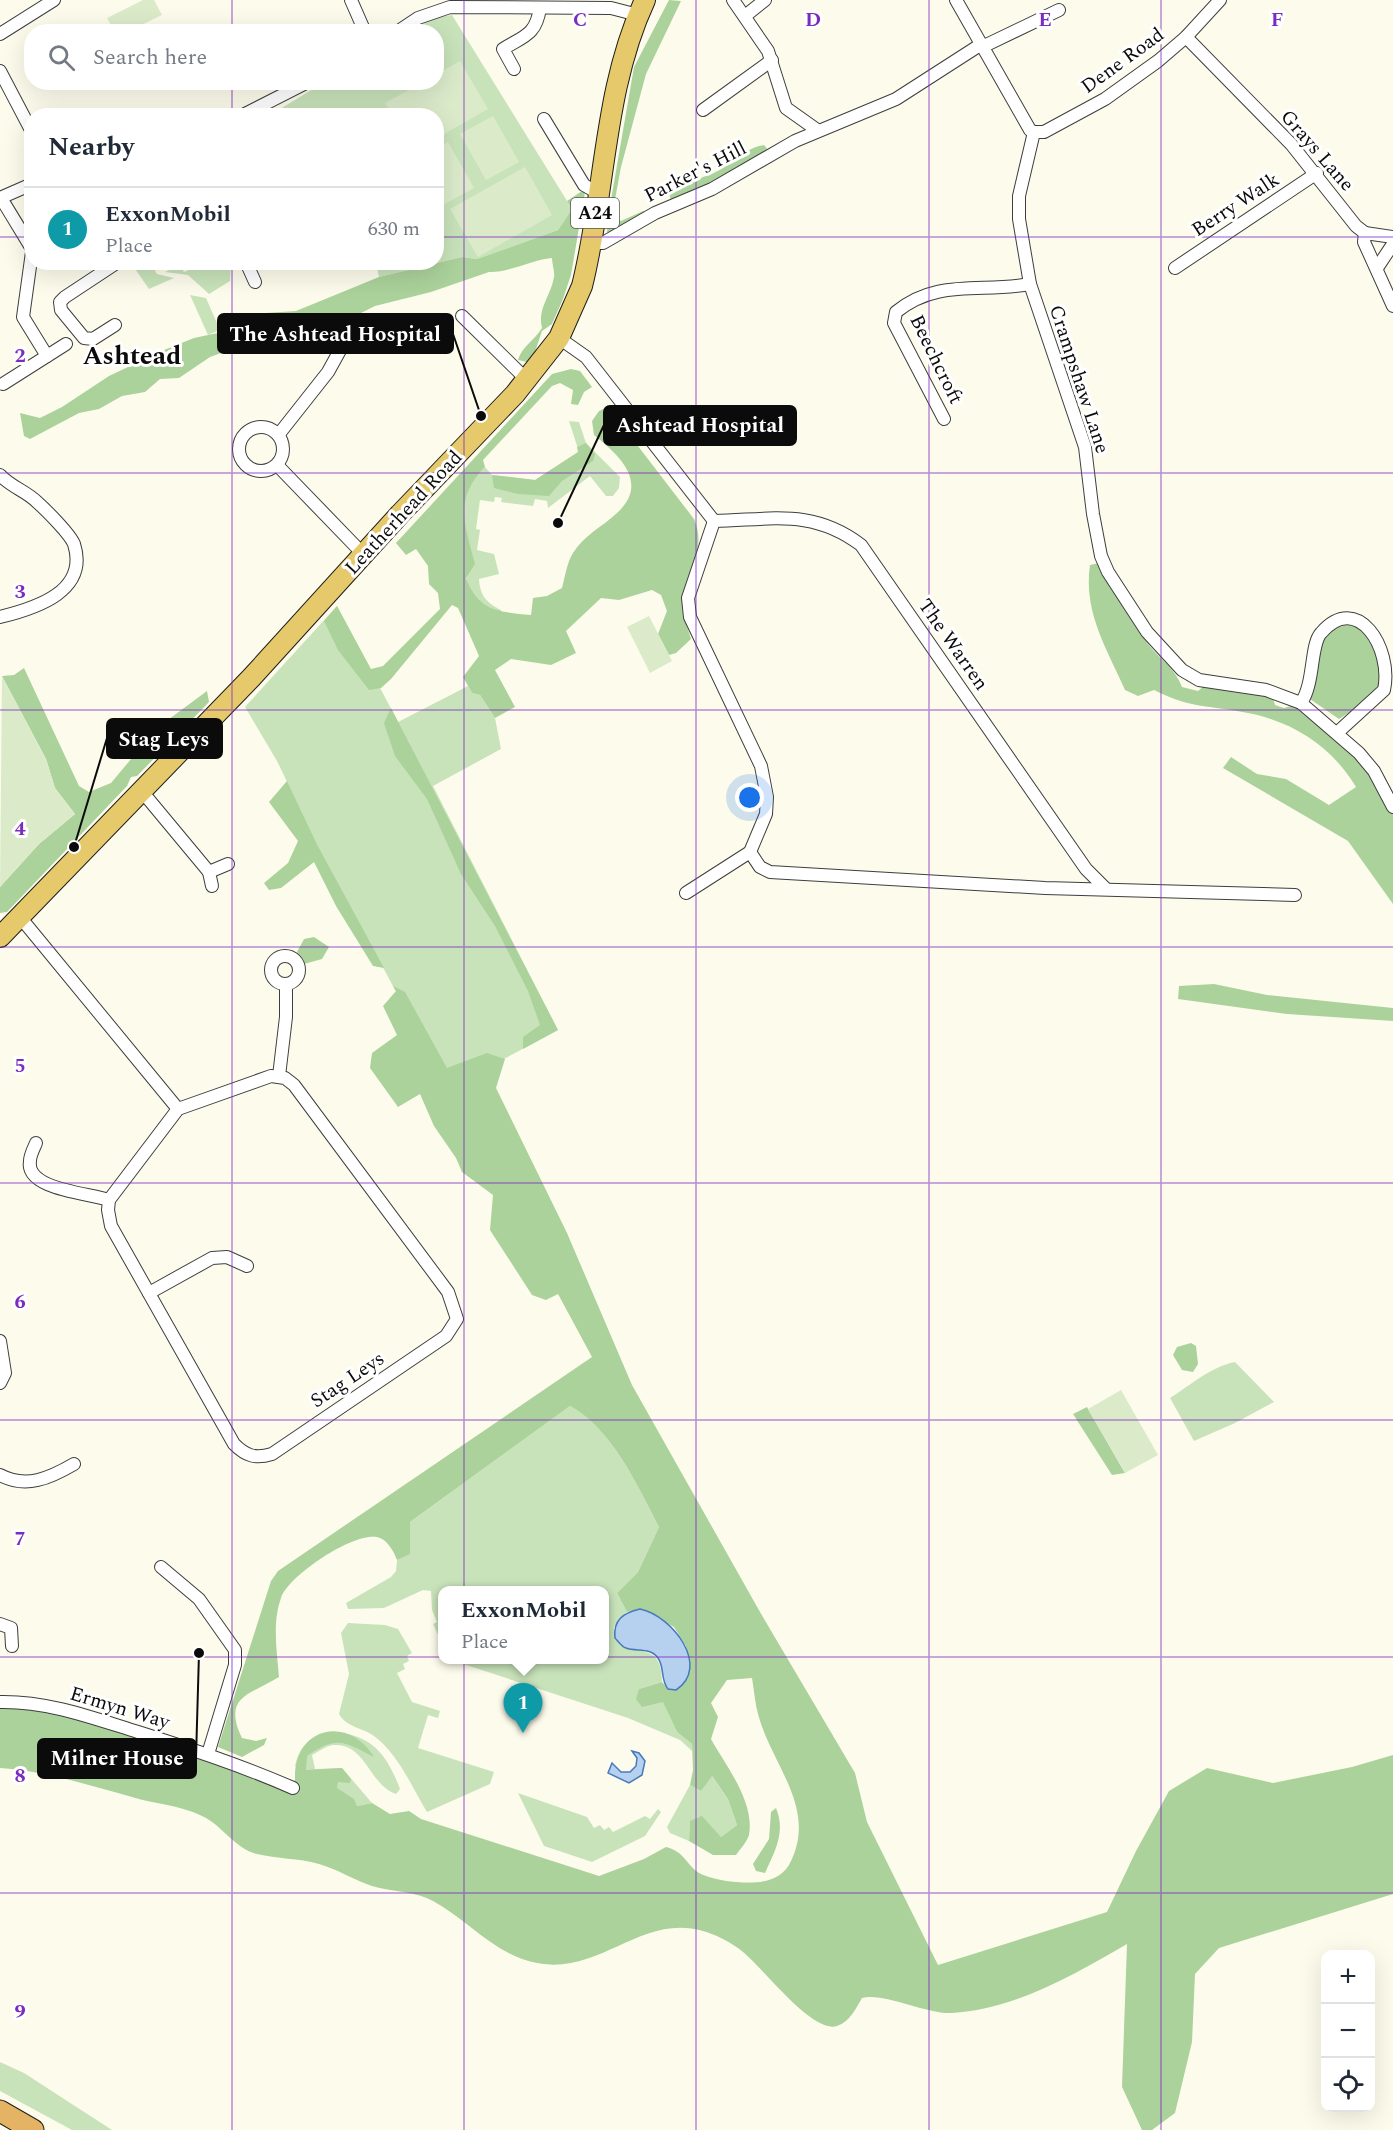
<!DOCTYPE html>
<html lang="en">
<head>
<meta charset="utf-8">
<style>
	body { margin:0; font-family:Spectral,serif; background:#f2f2f3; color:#1f2937 }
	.controls { position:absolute; right:18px; bottom:18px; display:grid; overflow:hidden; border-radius:12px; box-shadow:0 6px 24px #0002 }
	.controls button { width:54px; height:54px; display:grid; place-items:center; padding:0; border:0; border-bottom:2px solid #e0e1e3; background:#fff; color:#1f2937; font:30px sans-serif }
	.you { position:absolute; left:750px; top:798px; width:21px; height:21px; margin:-15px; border:4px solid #fff; border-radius:50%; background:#1a73e8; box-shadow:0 0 0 9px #1a73e833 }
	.badge { display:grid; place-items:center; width:39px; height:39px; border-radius:50%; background:#db2777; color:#fff; font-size:20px; font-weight:700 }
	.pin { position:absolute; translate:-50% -50px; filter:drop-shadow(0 2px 3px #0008) }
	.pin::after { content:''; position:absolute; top:32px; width:21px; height:18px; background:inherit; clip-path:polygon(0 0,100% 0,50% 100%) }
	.popup { position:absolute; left:438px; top:1586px; width:171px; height:78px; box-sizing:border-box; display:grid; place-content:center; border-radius:12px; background:#fff; filter:drop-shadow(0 2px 4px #0005); font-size:20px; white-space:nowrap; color:#747a83 }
	.popup b { font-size:22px; color:#1f2937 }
	.popup::after { content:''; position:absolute; left:50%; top:100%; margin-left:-12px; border:12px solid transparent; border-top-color:#fff }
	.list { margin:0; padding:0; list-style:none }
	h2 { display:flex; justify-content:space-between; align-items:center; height:78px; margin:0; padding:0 24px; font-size:26px }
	h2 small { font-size:20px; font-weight:400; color:#747a83 }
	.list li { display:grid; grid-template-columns:39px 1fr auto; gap:18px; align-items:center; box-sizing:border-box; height:84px; padding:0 24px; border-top:2px solid #e0e1e3 }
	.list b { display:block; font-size:22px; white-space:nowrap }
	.list p { margin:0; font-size:20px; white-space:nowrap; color:#747a83 }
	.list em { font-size:20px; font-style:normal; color:#747a83 }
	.icon { flex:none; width:33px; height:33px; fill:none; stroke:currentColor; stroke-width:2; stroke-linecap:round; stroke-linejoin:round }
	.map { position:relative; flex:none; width:1393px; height:2130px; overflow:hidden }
	.search { position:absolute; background:#fff; box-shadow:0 6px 24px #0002; left:24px; top:24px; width:420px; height:66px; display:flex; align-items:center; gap:15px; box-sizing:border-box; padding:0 21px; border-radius:24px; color:#747a83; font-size:22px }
	.panel { position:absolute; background:#fff; box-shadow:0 6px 24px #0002; left:24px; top:108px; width:420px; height:162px; border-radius:24px }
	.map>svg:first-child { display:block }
	.green { fill:#c8e3ba }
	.forest { fill:#abd29b }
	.pitch { fill:#dbebca }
	.water { fill:#b6d0ef; stroke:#457abd; stroke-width:1.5 }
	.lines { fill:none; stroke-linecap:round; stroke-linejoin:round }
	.minor-casing { stroke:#3e3e3e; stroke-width:14 }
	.trunk-casing { stroke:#1c1c1c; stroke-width:22 }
	.motorway-casing { stroke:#1c1c1c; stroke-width:23 }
	.minor { stroke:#fff; stroke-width:12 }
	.trunk { stroke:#e6c96a; stroke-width:20 }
	.motorway { stroke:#e4b363; stroke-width:21 }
	.grid { fill:none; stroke:#7b2cbf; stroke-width:1.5; stroke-opacity:0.55 }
	.labels { text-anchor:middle; stroke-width:6; stroke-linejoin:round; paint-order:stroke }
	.shield { fill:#fff; stroke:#545454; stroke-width:1.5 }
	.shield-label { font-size:18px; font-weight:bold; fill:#0b0b0b }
	.street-label { font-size:20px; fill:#0b0b0b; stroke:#fff }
	.district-label { font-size:26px; font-weight:bold; fill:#0b0b0b; stroke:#fff }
	.grid-label { font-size:20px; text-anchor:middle; font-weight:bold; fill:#7b2cbf; stroke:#fff; stroke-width:6; stroke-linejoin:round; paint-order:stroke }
	.leader { fill:none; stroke:#0b0b0b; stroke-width:2 }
	.callout-dot { fill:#0b0b0b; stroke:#fff; stroke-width:2 }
	.callout { fill:#0b0b0b; stroke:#0b0b0b; stroke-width:2 }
	.callout-label { font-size:21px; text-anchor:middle; font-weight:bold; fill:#fff }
</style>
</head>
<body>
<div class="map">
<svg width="1393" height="2130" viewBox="0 0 1393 2130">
	<rect width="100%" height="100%" fill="#fdfcec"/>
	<g class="green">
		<path d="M452 15 572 209 558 230 477 259 462 257 379 277 376 263 436 262V116L270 115 323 83 436 82V32L410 31 432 18Z"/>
		<path d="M131 263H151L157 274 174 278 149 289Z"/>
		<path d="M206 263H231L230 281 209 294 188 275 165 272 180 265 184 272Z"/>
		<path d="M190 295 206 298 220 330 208 335Z"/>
		<path d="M569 421 579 422 586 443 620 477 619 488 613 496H606L590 476 548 508 547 501 535 499 533 506 501 502 502 498 495 497 494 502 480 500 476 529 480 530 477 550 494 554 499 574 479 579C480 596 487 603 501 610V612C491 608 481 604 473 595 461 581 461 516 465 498 467 485 476 476 485 467L492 475 535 480 579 452Z"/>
		<path d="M337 606 398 722 468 686 472 693 480 695 495 718 501 749 433 786 558 1030 448 1089 317 844 277 761 245 707Z"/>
		<path d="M1235 1362 1274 1402 1235 1423 1194 1441 1170 1398C1191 1385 1210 1367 1235 1362Z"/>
		<path d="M570 1406C613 1430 637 1485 659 1527L638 1572 617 1593 627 1612 614 1627 615 1638C637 1659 662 1640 662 1682L639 1689 663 1701 677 1732 692 1744V1751L680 1740 628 1718 451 1660H604V1590H442V1643L433 1624 437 1622 432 1610 431 1591 423 1590 384 1608 348 1609 346 1603 391 1577 396 1571 397 1560 410 1553V1522Z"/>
		<path d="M348 1623 385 1625 398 1629 412 1653 407 1656 409 1661 403 1664 405 1669 397 1673 412 1702 440 1711 438 1718 428 1715 418 1748 494 1772 490 1784 427 1812C412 1787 398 1754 374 1736 363 1728 346 1727 339 1714L349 1674 341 1633Z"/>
		<path d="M329 1732C370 1733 386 1752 400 1789L396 1794C369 1785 366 1743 334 1745 327 1745 318 1752 312 1755L315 1769 342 1768 372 1803 357 1806 295 1766C300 1745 309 1738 329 1732Z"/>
		<path d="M711 1775 728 1799 737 1825 721 1837 690 1822 689 1841 670 1833 667 1827 690 1785 701 1791Z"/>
		<path d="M518 1793 587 1817 594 1828 600 1825 604 1830 609 1827 613 1832 645 1816 650 1819 658 1809 661 1812 645 1836 592 1862 544 1846Z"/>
		<path d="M0 2062 24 2073 112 2130H72L0 2091Z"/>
	</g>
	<g class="forest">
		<path d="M669 0 681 1 646 74 621 167 612 216 621 221 643 211 647 213 611 234 607 232 608 217 634 67Z"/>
		<path d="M764 145 769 151 720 181 671 201 668 189C682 183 695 180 709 175 729 168 743 148 764 145Z"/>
		<path d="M582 191 585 192 571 275 563 299 552 324 542 331 535 352 527 362 518 360C522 346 534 341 542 328 537 308 551 296 554 277 555 272 552 264 552 258 531 260 508 273 489 272L431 292 375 306 351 318 339 314 305 327 292 328 265 347 249 343 210 357 179 378 160 379 145 392 122 396 99 409 79 413 30 439 24 436 20 413 40 418 62 407 109 376 164 350 194 338 227 331 265 313 296 311 379 277 462 257 477 259 558 230 572 209 567 201Z"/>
		<path d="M571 369 580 371 592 387 584 392 578 405 571 404 573 390 560 383 552 386 483 460 485 467C453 499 465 525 475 564L466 578C478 611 499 612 531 615L533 598 547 596 562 588C565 577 567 562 573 553 584 535 602 527 617 513 650 483 619 455 594 435L592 421 599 411 608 407 694 519C708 552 685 570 682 602 681 613 688 628 691 639L676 653 669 655 658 634 667 611 661 595 652 590 619 600 601 598 566 631 576 653 551 665 511 659 495 670 515 707 495 718 480 695 472 693 463 677 479 656 458 608 452 605 391 679 381 688 369 690 338 650 324 621 337 606 371 669 383 666 440 609 438 593 429 584 428 566 416 549 406 555 396 543 552 374Z"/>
		<path d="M586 443 595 454 593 461 562 481 549 496 518 494 494 488 492 475 535 480 578 452 577 447Z"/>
		<path d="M1099 563C1113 592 1129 618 1148 644 1160 659 1175 668 1182 687L1198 691 1204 686 1246 694 1272 695 1275 705 1284 708 1294 705 1338 736 1377 784 1393 814V904L1348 841 1223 768 1231 757 1257 774 1286 779 1329 805 1356 787C1332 747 1294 722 1248 713 1210 705 1191 709 1154 690L1138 696 1125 690C1107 649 1083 612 1090 565Z"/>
		<path d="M1349 625 1366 626 1382 645 1383 681 1350 712 1339 719 1310 699C1319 670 1311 629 1349 625Z"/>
		<path d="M24 668 79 786 89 792 111 783 157 728 207 691 209 702 137 776 131 777 127 786 7 912 0 913V887L39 844 75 814 55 788 46 759 2 676 14 675Z"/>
		<path d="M391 708 558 1030 523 1049V1037L540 1025 528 991 495 926 461 874 427 799 395 756 384 723Z"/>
		<path d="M287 781 317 844 384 968 373 966 336 906 314 862 281 888 269 890 264 883 288 863 298 841 269 802Z"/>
		<path d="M314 937 329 947 322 959 304 964 299 961 297 952 304 939Z"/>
		<path d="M1214 984 1267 995 1393 1008V1021L1287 1014 1178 999 1179 986Z"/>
		<path d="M393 986 405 992 447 1068 487 1053 505 1059 496 1088 567 1233 632 1385 760 1612 855 1773 867 1822 938 1965 1107 1912 1136 1851 1169 1791 1207 1768 1273 1783 1352 1767 1393 1755V1894L1219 1948 1195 1974 1192 2042 1175 2113 1152 2130H1142L1122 2087 1127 1944C1075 1974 1014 2010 952 2013 924 2014 884 1992 862 1998 856 2008 850 2022 837 2026 811 2034 760 1963 738 1948 728 1941 714 1934 703 1931 636 1912 595 1985 522 1959 489 1947 464 1918 433 1901 415 1891 392 1892 372 1886 354 1880 337 1869 319 1864 298 1858 277 1859 257 1854 235 1849 222 1825 202 1816 180 1805 155 1804 132 1797 88 1785 46 1771 0 1768V1705C90 1707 200 1758 285 1789L295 1780C293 1727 348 1714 374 1757 344 1742 337 1735 307 1756L306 1770 342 1768 351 1779 350 1783 338 1782 337 1788 354 1799 357 1806 372 1803 390 1814 409 1811 421 1819 599 1876 644 1859 666 1847C686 1852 686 1866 701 1874 710 1878 727 1882 737 1882 758 1884 782 1882 791 1861 817 1807 771 1764 758 1714 755 1703 754 1690 752 1678L727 1680 711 1703 718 1717 711 1739C726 1766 755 1802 749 1835 747 1842 740 1849 736 1855H713L689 1841 690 1821 702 1816 721 1837 737 1825 728 1799 712 1776 701 1791 690 1785 693 1770 692 1744 677 1732 663 1702 642 1707 636 1699 639 1689 662 1682 668 1689 686 1646 674 1627 640 1609 627 1612 617 1593 638 1572 659 1527C637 1485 613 1430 570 1406L410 1522V1554L397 1560C394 1552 388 1541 380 1538 357 1529 288 1576 281 1598 272 1623 277 1652 279 1677 250 1695 222 1696 242 1738L256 1741 267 1738 264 1745 242 1757 218 1747 271 1581 278 1571 592 1357 558 1294 546 1300 532 1295 490 1230 493 1195 462 1172 456 1158 434 1126 420 1094 398 1107 370 1068 372 1053 397 1035 383 1006 396 991Z"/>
		<path d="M1191 1343 1196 1346 1198 1364 1193 1372 1182 1370 1173 1355 1177 1347Z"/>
		<path d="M1087 1407 1088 1409 1125 1473 1112 1475 1073 1414Z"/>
		<path d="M776 1808C786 1832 775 1851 765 1873L756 1871 753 1864 769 1839 771 1812Z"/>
	</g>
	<g class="pitch">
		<path d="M143 0H154L162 15 129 31H114L107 18Z"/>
		<path d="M460 61 488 109 437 138 436 116 393 115 385 103 422 83 436 82 437 74Z"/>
		<path d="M493 116 519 162 486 180 460 134Z"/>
		<path d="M448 142 474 188 441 206 437 198V148Z"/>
		<path d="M525 167 552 215 478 257 450 209Z"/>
		<path d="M649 616 672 661 650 673 627 627Z"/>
		<path d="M2 676 46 759 55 788 75 814 39 844 0 887Z"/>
		<path d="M1121 1390 1158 1455 1125 1473 1088 1409Z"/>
	</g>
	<g class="water">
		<path d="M640 1609C673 1616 711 1667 676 1690L668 1689C660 1679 665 1668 658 1658 650 1647 637 1652 626 1648 622 1647 618 1641 615 1638 613 1620 623 1613 640 1609Z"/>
		<path d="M632 1751 639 1753 645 1761 642 1775 629 1783 608 1773 612 1763 621 1772H630L636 1766 637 1758Z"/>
	</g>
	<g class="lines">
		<g class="minor-casing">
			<g id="minor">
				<path d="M351 0 365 32"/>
				<path d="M733 0 768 51 786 108 817 130"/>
				<path d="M956 0 1030 130 1034 132"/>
				<path d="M745 16 765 0"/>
				<path d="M397 32 418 18 450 7 611 8 638 15"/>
				<path d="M0 34 54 0"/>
				<path d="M1186 37 1291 144 1356 226 1365 233"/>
				<path d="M982 47 1059 10"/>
				<path d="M514 69 503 49C524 36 536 35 540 8"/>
				<path d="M0 71 32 132"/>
				<path d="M703 110 772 60"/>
				<path d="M241 116 308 82"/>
				<path d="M544 119 584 185 598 193"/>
				<path d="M1034 132 1019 196V219L1030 284 1085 447 1093 514 1101 556 1108 572 1147 632 1182 670 1199 680 1266 690 1301 703 1359 753 1374 771 1393 807"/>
				<path d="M1034 132H1044L1105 99 1158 61 1186 37 1220 0"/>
				<path d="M0 198 32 184"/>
				<path d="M1 198 32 249"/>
				<path d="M1365 233 1364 242 1393 306"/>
				<path d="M1365 233 1393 237"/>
				<path d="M590 243H603L655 213 712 189 795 141 896 99 980 45"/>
				<path d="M32 252 23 317 47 356"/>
				<path d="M246 262 255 282"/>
				<path d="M1175 268 1317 173"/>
				<path d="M1377 268 1393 244"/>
				<path d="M462 316 527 380"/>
				<path d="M115 325 93 339 84 338 61 310 60 302 65 297 118 262"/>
				<path d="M559 338 586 357 714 521C771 520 812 508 861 545L1086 869 1105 888"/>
				<path d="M3 384 66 344"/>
				<path d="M944 419 894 323 896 312C937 278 982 293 1030 284"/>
				<circle cx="261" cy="449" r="22"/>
				<path d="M279 434 328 372 344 343"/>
				<path d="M277 465 364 555"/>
				<path d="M0 475C11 487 26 491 37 502 46 510 70 534 74 544 89 591 37 608 0 617"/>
				<path d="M1301 703C1315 682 1310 645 1321 633 1357 591 1393 648 1384 690L1338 732"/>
				<path d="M140 789 209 872"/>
				<path d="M750 852 760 867 770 872 1045 888 1295 895"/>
				<path d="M212 886 209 872 228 864"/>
				<path d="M686 893 750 852 766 814 767 797 761 766 690 617 688 598 714 521"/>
				<path d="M20 917 178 1109"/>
				<circle cx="285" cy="970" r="14"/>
				<path d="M271 1076 285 1078 294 1085 448 1292 457 1319 446 1336 272 1454C255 1459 246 1456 234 1444L111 1226 108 1210 109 1200 178 1109Z"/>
				<path d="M279 1076 286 1017V984"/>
				<path d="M36 1143C34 1148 30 1155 30 1161 25 1190 90 1193 109 1200"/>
				<path d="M149 1293 212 1258 227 1257 247 1266"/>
				<path d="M0 1341 5 1373 0 1383"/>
				<path d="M0 1475C26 1489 50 1478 74 1464"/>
				<path d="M161 1567 199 1599 235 1650V1665L208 1754"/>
				<path d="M0 1624 11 1628 12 1646"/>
				<path d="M0 1702C48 1701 93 1718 138 1732 191 1749 243 1766 293 1788"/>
			</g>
		</g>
		<g class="trunk-casing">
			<path id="trunk" d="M0 937 251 678 400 514 515 394 559 338 582 286C606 191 603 90 645 0"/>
		</g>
		<g class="motorway-casing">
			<path id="motorway" d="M0 2111 33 2130"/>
		</g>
		<use href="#minor" class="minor"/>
		<use href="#trunk" class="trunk"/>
		<use href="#motorway" class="motorway"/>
	</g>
	<path class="grid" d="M232 0V32M464 0V2130M696 0V2130M929 0V2130M1161 0V2130M232 82V116M0 237H32M436 237H1393M232 262V2130M0 473H1393M0 710H1393M0 947H1393M0 1183H1393M0 1420H1393M0 1657H1393M0 1893H1393"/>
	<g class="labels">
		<rect class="shield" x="571" y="198" width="48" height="30" rx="4.5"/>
		<g class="shield-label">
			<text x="595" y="219">A24</text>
		</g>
		<g class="street-label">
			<text transform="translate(1122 60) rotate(-36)" y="7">Dene Road</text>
			<text transform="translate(1318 150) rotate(49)" y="7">Grays Lane</text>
			<text transform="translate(695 171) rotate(-27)" y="7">Parker's Hill</text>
			<text transform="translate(1235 204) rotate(-33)" y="7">Berry Walk</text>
			<text transform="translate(937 359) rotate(64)" y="7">Beechcroft</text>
			<text transform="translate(1080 379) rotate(72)" y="7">Crampshaw Lane</text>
			<text transform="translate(403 512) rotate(-47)" y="7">Leatherhead Road</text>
			<text transform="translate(954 644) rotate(55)" y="7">The Warren</text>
			<text transform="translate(347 1379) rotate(-34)" y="7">Stag Leys</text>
			<text transform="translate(120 1707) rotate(17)" y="7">Ermyn Way</text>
		</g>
		<g class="district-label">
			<text x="132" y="364">Ashtead</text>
		</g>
	</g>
	<g class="grid-label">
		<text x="580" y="26">C</text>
		<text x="813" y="26">D</text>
		<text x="1045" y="26">E</text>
		<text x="1277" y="26">F</text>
		<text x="20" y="362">2</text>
		<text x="20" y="598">3</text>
		<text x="20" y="835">4</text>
		<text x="20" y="1072">5</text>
		<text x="20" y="1308">6</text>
		<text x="20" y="1545">7</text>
		<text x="20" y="1782">8</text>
		<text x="20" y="2018">9</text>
	</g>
	<path class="leader" d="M481 416L453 334M558 523L604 425M74 847L107 738M199 1653L196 1758"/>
	<g class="callout-dot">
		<circle cx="481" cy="416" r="6"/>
		<circle cx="558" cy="523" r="6"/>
		<circle cx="74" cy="847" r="6"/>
		<circle cx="199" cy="1653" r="6"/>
	</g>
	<g class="callout">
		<rect x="218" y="314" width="235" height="39" rx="6"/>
		<rect x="604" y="406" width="192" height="39" rx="6"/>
		<rect x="107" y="719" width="115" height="39" rx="6"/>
		<rect x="38" y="1739" width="158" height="39" rx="6"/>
	</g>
	<g class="callout-label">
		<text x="335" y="341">The Ashtead Hospital</text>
		<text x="700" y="432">Ashtead Hospital</text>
		<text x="164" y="746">Stag Leys</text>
		<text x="117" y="1765">Milner House</text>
	</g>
</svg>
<div class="controls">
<button>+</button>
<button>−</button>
<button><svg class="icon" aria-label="locate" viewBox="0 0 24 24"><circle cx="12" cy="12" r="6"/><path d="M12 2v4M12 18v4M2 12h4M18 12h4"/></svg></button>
</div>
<div class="you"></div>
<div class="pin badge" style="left:523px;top:1733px;background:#0f9aa8">1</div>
<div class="popup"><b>ExxonMobil</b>Place</div>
<div class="search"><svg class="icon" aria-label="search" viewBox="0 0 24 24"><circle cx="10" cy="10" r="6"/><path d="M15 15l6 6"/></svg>Search here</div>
<section class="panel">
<h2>Nearby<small></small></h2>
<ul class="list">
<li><span class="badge" style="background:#0f9aa8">1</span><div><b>ExxonMobil</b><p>Place</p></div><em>630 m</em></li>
</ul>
</section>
</div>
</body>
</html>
